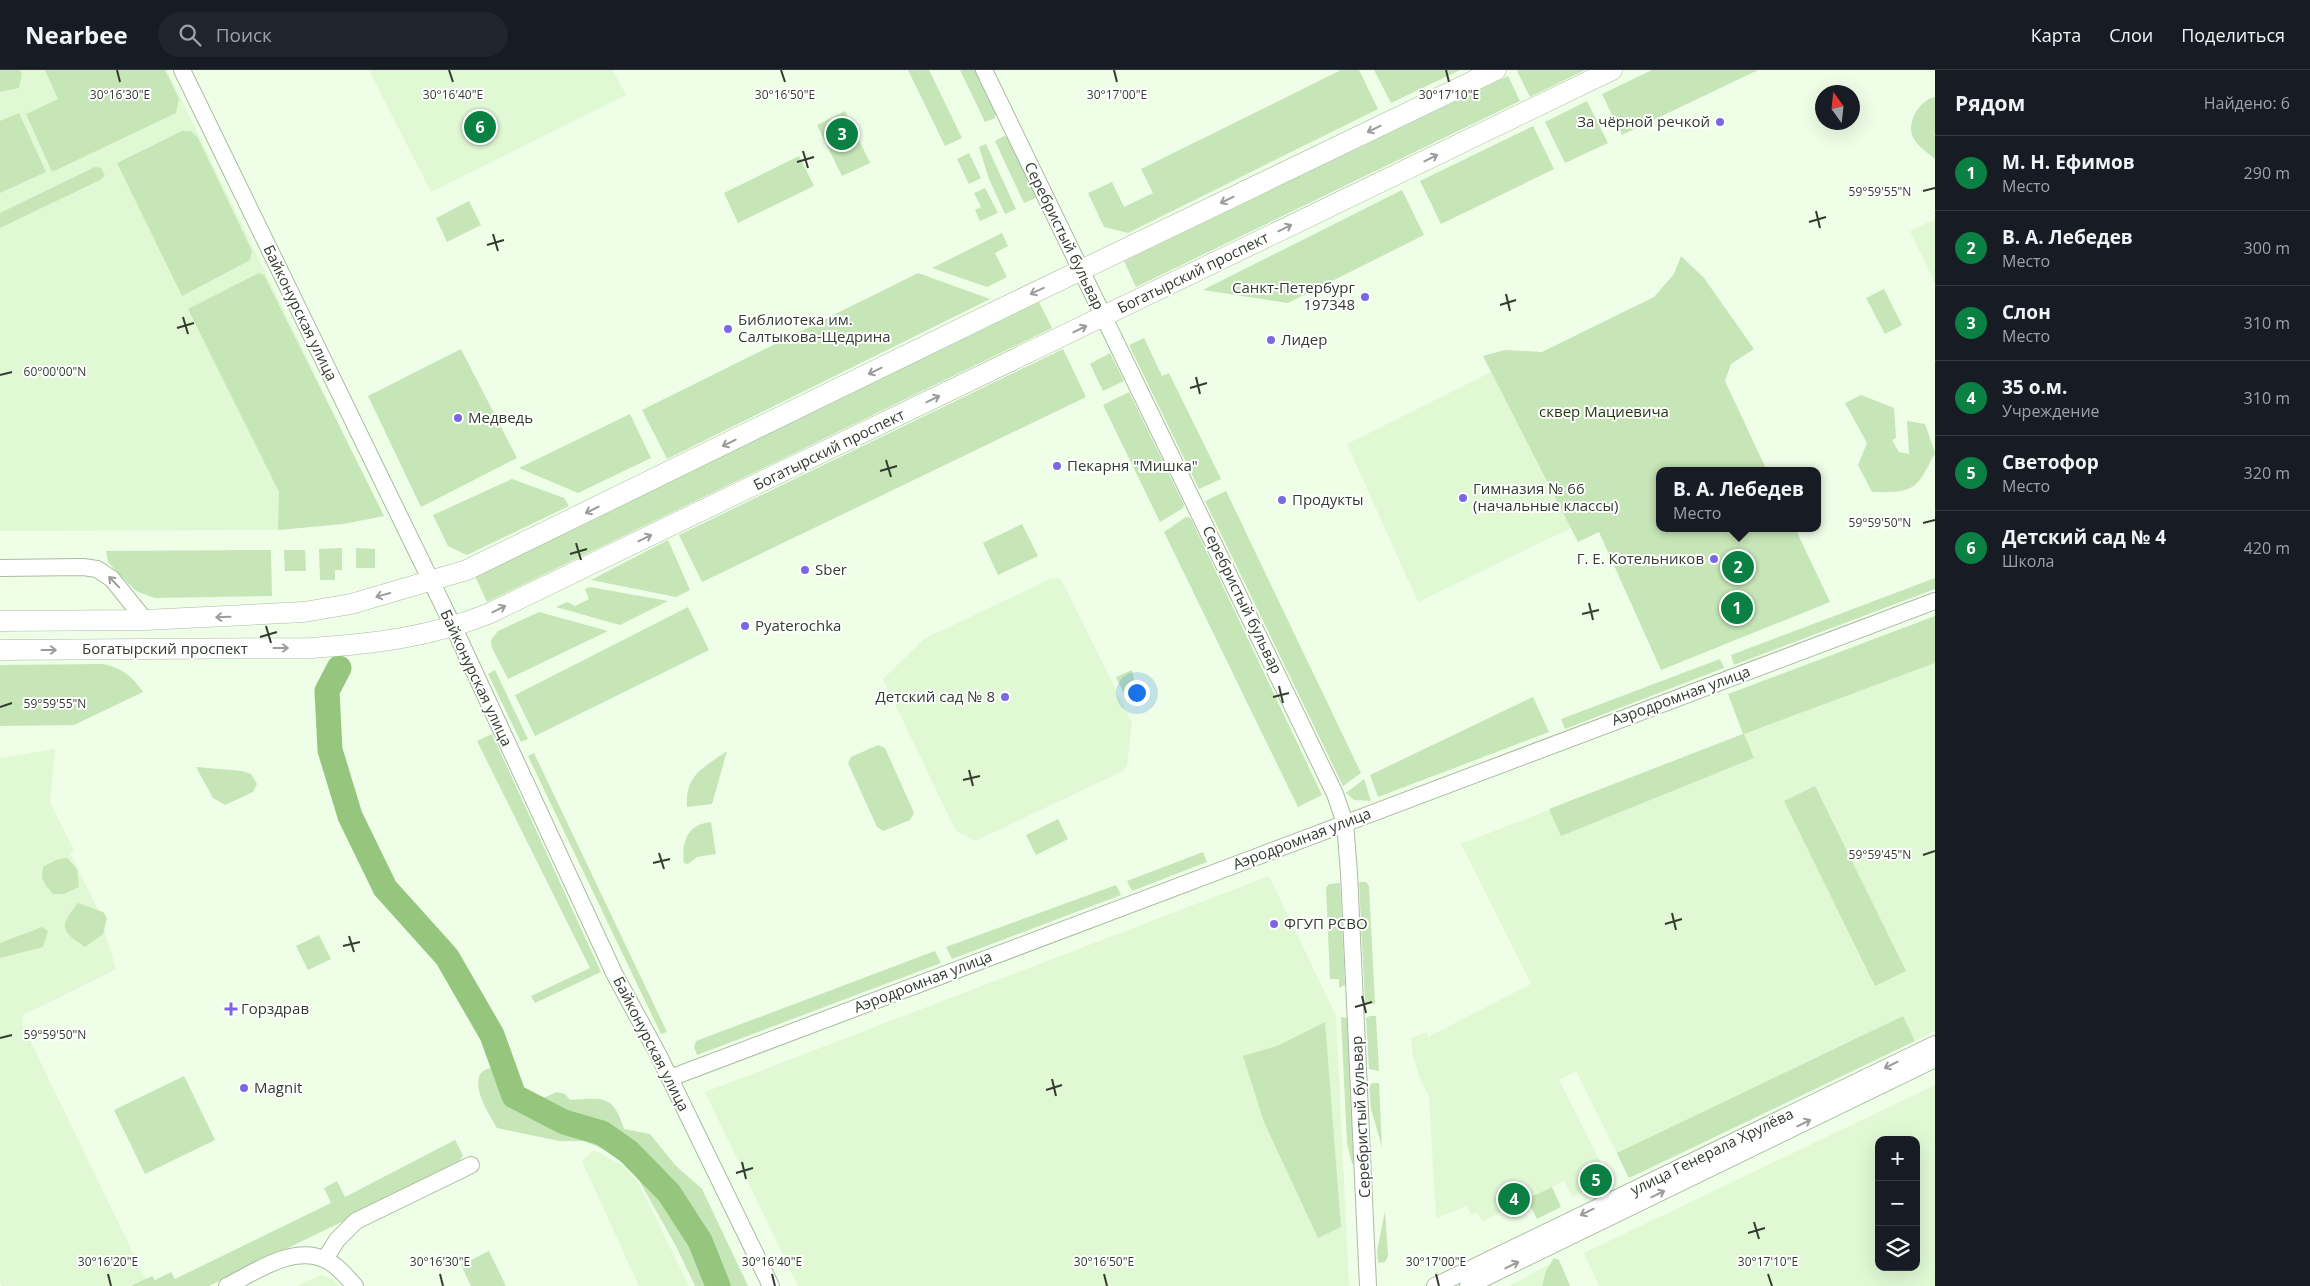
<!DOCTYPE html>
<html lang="ru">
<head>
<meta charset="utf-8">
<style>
	body { margin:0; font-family:"Open Sans",sans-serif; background:#20242c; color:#f1f3f6 }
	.controls { position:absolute; right:15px; bottom:15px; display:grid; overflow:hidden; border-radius:10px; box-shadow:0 5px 20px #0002 }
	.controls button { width:45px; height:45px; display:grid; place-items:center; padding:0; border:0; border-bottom:1px solid #363941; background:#171b24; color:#f1f3f6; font:25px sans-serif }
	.compass { position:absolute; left:1815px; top:15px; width:45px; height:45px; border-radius:50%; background:#171b24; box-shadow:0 5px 20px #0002; rotate:345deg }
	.you { position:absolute; left:1136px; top:622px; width:18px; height:18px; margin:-12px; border:4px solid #fff; border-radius:50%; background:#1a73e8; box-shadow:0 0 0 8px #1a73e833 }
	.badge { display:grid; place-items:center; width:32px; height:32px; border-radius:50%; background:#0b8043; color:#fff; font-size:16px; font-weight:700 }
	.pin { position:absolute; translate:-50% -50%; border:2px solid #fff; box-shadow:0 1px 5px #0006 }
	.popup { position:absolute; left:1656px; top:397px; width:165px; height:65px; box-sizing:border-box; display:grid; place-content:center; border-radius:10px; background:#171b24; filter:drop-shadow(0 1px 4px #0005); font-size:16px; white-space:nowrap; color:#9ea1a6 }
	.popup b { font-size:19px; color:#f1f3f6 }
	.popup::after { content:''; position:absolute; left:50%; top:100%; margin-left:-10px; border:10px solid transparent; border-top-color:#171b24 }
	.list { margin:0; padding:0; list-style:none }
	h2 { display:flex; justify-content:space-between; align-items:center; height:65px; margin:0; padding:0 20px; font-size:21px }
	h2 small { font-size:16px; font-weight:400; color:#9ea1a6 }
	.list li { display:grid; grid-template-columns:32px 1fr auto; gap:15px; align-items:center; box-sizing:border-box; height:75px; padding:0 20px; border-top:1px solid #363941 }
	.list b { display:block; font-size:19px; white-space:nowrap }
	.list p { margin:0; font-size:16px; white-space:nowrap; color:#9ea1a6 }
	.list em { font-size:16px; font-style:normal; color:#9ea1a6 }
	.icon { flex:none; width:28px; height:28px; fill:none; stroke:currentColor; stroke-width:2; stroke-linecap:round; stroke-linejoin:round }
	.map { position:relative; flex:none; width:1935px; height:1216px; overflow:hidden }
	header { display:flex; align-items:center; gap:30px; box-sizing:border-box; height:70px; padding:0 25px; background:#171b24; border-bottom:1px solid #363941 }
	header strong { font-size:24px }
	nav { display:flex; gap:28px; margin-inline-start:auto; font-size:18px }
	.search { width:350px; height:45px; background:#20242c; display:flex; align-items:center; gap:12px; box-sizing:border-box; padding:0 18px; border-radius:28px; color:#9ea1a6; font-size:19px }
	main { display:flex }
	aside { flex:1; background:#171b24 }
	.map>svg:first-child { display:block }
	.built { fill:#e0f8d4; fill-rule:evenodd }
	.green { fill:#c6e6b7 }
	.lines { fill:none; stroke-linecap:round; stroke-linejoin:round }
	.river { stroke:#96c67e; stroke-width:25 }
	.minor-casing { stroke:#aabca1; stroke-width:18 }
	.major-casing { stroke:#aabca1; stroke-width:21 }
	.minor { stroke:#fff; stroke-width:16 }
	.major { stroke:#fff; stroke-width:20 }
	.oneway { stroke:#9a9e98 }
	.ticks { fill:none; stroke:#343c30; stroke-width:2 }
	.poi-dot { fill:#7968e3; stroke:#fff; stroke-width:2 }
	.labels { text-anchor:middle; stroke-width:4; stroke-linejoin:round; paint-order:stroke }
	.poi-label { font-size:15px; fill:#343c30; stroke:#fff; text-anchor:start }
	.street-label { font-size:15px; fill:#343c30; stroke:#fff }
	.park-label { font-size:15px; fill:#1a3805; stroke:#fff }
	.ticks-label { font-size:12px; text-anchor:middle; fill:#343c30; stroke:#fff; stroke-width:4; stroke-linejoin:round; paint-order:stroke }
</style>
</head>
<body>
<header>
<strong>Nearbee</strong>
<div class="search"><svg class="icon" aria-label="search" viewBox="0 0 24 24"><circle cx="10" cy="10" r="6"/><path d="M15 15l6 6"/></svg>Поиск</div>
<nav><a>Карта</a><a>Слои</a><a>Поделиться</a></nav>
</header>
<main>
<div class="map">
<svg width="1935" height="1216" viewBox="0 0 1935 1216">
	<rect width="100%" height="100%" fill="#eefee7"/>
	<g class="built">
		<path d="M0 0H167L384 446 343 454 278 460 0 461Z"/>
		<path d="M369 0H613L626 25 431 122Z"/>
		<path d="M1935 149V213L1910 161Z"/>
		<path d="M1491 302 1571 458 1418 532 1347 374Z"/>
		<path d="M1052 508 1061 509 1132 653 1127 696 1123 701 975 771 956 761 883 609 924 569Z"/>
		<path d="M1935 593V961L1629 1108 1576 1001 1559 1010 1602 1095 1604 1094 1613 1112 1587 1125 1585 1121 1573 1127 1564 1111 1482 1151 1477 1142 1471 1145 1467 1136 1436 1148 1429 1026 1421 1011 1413 987 1411 968 1427 962 1428 967 1531 914 1461 774 1743 664Z"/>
		<path d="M55 679 50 732 74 780 70 783 98 840 116 899 23 945 22 954 149 1216H2L0 1212V688Z"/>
		<path d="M1269 806 1336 946 1349 1216H798L705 1022Z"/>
		<path d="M1935 1015V1216H1599L1584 1183ZM1879 1070H1916V1197H1879Z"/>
		<path d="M594 1080 623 1096 639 1114 689 1216H639L582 1091Z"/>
		<path d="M1554 1188 1559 1190 1570 1216H1509L1550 1194Z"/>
		<path d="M320 1205 332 1209 339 1216H297Z"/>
	</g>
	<g class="green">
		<path d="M0 0H20L22 4 19 18 0 22Z"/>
		<path d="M45 0H165L179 29 176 43 52 102 26 44 58 29Z"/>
		<path d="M908 0H929L962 68 945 76Z"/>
		<path d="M960 0H976L996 41 995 48 985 52Z"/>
		<path d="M1341 0H1359L1378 39 1128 163 1104 157 1088 123 1112 112 1124 137 1153 123 1141 99Z"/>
		<path d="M1374 0H1460L1391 33Z"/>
		<path d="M1519 0H1585L1530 27 1517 1Z"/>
		<path d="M1652 0H1758L1622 65 1602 24Z"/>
		<path d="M1508 6 1520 31 1136 217 1124 191Z"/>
		<path d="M1935 27V89C1928 83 1919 77 1914 69 1905 54 1919 30 1935 27Z"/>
		<path d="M1587 31 1608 73 1565 93 1545 52Z"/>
		<path d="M845 41 870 93 842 106 817 55Z"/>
		<path d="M19 43 46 102 0 123V51Z"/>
		<path d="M1533 56 1554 99 1441 154 1420 111Z"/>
		<path d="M182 61H191L198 68 252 181 250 190 182 226 117 93Z"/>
		<path d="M1004 66 1008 67 1038 127 1024 133 995 71Z"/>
		<path d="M986 74 1016 139 1005 144 989 109 979 77Z"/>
		<path d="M969 83 981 108 969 114 957 89Z"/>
		<path d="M799 86 814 116 738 153 724 123Z"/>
		<path d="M95 97 101 98 105 106 100 110 0 158V143Z"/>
		<path d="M985 118 998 143 980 151 975 140 981 137 974 123Z"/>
		<path d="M1402 120 1424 165 1288 233 1203 220Z"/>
		<path d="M469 131 481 155 447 172 436 148Z"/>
		<path d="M1002 163 1008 176 995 183 1007 207 987 217 932 198Z"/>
		<path d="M1681 186 1704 208 1754 279 1731 294 1725 311 1767 401H1659V458H1795L1830 532 1661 600 1599 462 1578 472 1483 286 1505 280 1542 282 1654 227 1674 204Z"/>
		<path d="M259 203 264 205 384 446 343 454 278 460 279 422 188 239Z"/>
		<path d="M918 203 990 229 667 389 642 340Z"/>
		<path d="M1884 219 1902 255 1885 264 1866 228Z"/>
		<path d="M1039 232 1052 258 487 532 475 506Z"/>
		<path d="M1144 268 1162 306 1169 303 1221 409 1199 419 1129 275Z"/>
		<path d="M461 279 517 388 421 437 368 326Z"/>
		<path d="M1063 279 1086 327 702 512 679 465Z"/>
		<path d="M1110 283 1124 311 1103 321 1090 294Z"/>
		<path d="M1129 322 1184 435 1183 438 1160 452 1103 335Z"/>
		<path d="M1861 325 1894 338 1896 368 1892 370 1899 382 1909 384 1907 351 1925 354 1935 383C1916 420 1915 423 1872 422L1858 395 1867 373 1845 333Z"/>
		<path d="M630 344 651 388 578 423 519 398Z"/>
		<path d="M512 409 564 428 569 436 467 485 448 476 433 445Z"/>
		<path d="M1226 421 1361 703 1343 716 1205 431Z"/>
		<path d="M1186 447H1189L1191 449 1322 725 1298 737 1164 462Z"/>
		<path d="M1022 454 1038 486 998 505 983 473Z"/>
		<path d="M668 470 690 520 676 527 591 510Z"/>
		<path d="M342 478V500H335V510H320L319 479Z"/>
		<path d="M356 478 375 479V498H356Z"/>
		<path d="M271 480 272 526 155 528 146 525 136 521 115 500 108 492 106 481Z"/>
		<path d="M284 480H305L306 501H285Z"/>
		<path d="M1935 508V519L1734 595 1731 585Z"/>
		<path d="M590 517 668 531 620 555 556 537 567 532 575 536 589 529 585 519Z"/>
		<path d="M688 537 709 580 535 666 515 625Z"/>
		<path d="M539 542 608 561 508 609 492 578 491 570 498 561Z"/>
		<path d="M1935 546V593L1744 664 1754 688 1561 766 1549 739 1743 664 1728 624Z"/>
		<path d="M1720 589 1724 598 1565 659 1561 649Z"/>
		<path d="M103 594C122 598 132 606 143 622L74 655 0 656V595Z"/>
		<path d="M495 600 528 669 521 672 488 604Z"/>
		<path d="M1132 600 1137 621 1125 626 1116 607Z"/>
		<path d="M1533 627 1549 662 1378 727 1370 705Z"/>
		<path d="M492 664 601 902 535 933 531 926 590 898 477 671Z"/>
		<path d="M878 675 885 678 914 743 910 750 883 761 877 757 848 693 851 687Z"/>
		<path d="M727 681 712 734 687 737C685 705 703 698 727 681Z"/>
		<path d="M534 683 667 962 661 964 528 686Z"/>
		<path d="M196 697 242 701 251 704 257 714 253 722 225 735 213 728Z"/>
		<path d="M1364 709 1371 731 1354 730 1346 723Z"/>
		<path d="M1815 716 1906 901 1875 916 1784 731Z"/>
		<path d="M1058 749 1068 769 1036 785 1026 765Z"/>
		<path d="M711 752 716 784 697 787 688 794 684 793C681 771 688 754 711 752Z"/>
		<path d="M1203 782 1207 792 1132 821 1127 811Z"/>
		<path d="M67 788 77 799 79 817 64 824H53C45 814 39 809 44 796L59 789Z"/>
		<path d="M1359 812H1366L1369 816 1375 934 1365 932Z"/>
		<path d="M1340 813 1345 915 1339 918V909H1330L1326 818 1329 814Z"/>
		<path d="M1116 815 1121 825 952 889 946 877Z"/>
		<path d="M78 833 103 842 107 848 103 864 85 877C60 860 59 857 78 833Z"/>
		<path d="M42 857 48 861 43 877 0 888V873Z"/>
		<path d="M319 865 331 889 308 900 296 876Z"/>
		<path d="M935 881 941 893 697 985 694 977 696 971Z"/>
		<path d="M1370 946H1376L1379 1001 1369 999 1366 948Z"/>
		<path d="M1903 946 1915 971 1629 1108 1617 1083Z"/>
		<path d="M1341 947 1347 948 1354 1094H1352L1347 1073Z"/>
		<path d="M1325 952 1341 1157 1318 1168 1264 1052 1243 986 1277 976Z"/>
		<path d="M504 996 511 1002 519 1024 541 1029 557 1022 565 1024 570 1030C603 1028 613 1024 624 1059L650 1064 675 1095 702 1119 748 1216H695L676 1176 632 1098 613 1083 584 1071H559L497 1058C490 1046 471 1017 481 1003 486 997 497 997 504 996Z"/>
		<path d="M184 1006 215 1070 145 1104 114 1040Z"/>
		<path d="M1373 1013H1379L1382 1077 1371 1039 1369 1015Z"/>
		<path d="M455 1070 463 1085 456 1097 209 1216H131L152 1206 155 1210 171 1202 175 1209 331 1133 324 1118 337 1111 345 1127Z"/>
		<path d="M1552 1117 1561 1137 1537 1149 1527 1129Z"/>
		<path d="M1385 1141 1388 1186 1385 1192 1378 1193 1377 1181Z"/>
		<path d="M489 1181 506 1216H471L461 1195Z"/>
		<path d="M1554 1188 1559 1190 1570 1216H1542L1546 1201Z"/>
	</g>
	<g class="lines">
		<path class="river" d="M339 598 327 621 330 680 350 746 385 818 447 887 492 965 514 1026 564 1052 602 1063 629 1082 669 1123 700 1171 718 1216"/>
		<g class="minor-casing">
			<g id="minor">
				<path d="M182 0 454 558 615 905 658 984 771 1216"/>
				<path d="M984 0 1335 724 1345 753 1349 803 1368 1216"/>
				<path d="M0 498 83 497 97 499 112 509 145 550"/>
				<path d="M670 1008 1935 531"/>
				<path d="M325 1189 337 1170 356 1151 471 1095"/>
				<path d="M227 1216C255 1202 294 1174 326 1190 337 1195 347 1207 355 1216"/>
				<path d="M1435 1216 1935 974"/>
				<path d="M1468 1216 1935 989"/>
			</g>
		</g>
		<g class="major-casing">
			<g id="major">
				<path d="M0 551 145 550 304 542 351 534 467 500 1017 231 1496 0"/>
				<path d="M0 580 311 578C373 574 430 567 488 544L1612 0"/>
			</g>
		</g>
		<use href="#minor" class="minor"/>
		<use href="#major" class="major"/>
	</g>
	<defs><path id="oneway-shaft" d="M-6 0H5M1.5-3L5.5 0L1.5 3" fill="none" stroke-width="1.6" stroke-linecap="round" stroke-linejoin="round" transform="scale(1.25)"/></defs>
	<g class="oneway">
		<use href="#oneway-shaft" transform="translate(1374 59) rotate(154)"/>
		<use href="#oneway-shaft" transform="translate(1431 88) rotate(-26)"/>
		<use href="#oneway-shaft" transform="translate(1227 130) rotate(154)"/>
		<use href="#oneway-shaft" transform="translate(1285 158) rotate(-26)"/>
		<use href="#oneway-shaft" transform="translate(1037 221) rotate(155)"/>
		<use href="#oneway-shaft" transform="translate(1080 259) rotate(-26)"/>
		<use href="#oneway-shaft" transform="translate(875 301) rotate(154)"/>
		<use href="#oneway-shaft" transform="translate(933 329) rotate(-26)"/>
		<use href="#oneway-shaft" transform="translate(729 373) rotate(154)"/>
		<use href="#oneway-shaft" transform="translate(592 440) rotate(154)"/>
		<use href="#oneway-shaft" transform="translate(645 468) rotate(-26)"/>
		<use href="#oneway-shaft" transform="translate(114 512) rotate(-134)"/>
		<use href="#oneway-shaft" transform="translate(383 525) rotate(165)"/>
		<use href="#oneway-shaft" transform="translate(499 539) rotate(-26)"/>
		<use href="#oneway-shaft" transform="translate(223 547) rotate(178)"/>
		<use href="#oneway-shaft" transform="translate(281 578)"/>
		<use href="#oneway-shaft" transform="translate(49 580)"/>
		<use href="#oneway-shaft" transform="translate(1891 995) rotate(154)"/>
		<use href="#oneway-shaft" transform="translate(1804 1053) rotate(-26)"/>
		<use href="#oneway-shaft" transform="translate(1658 1124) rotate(-26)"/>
		<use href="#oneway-shaft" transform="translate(1587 1142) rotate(154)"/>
		<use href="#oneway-shaft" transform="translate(1512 1195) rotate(-26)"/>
	</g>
	<path class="ticks" d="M117 0 120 12M449 0 453 12M781 0 785 12M1114 0 1117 12M1446 0 1449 12M803 81 808 98M797 92 814 87M1923 121 1935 118M1816 141 1820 158M1809 152 1826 147M493 164 498 181M487 175 504 170M1506 224 1510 241M1500 235 1516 230M183 247 188 264M177 258 194 253M0 305 12 302M1196 307 1200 324M1190 318 1207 313M886 390 891 407M880 401 897 396M1923 453 1935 450M576 473 581 490M570 484 587 479M1589 533 1593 550M1582 544 1599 540M266 556 271 573M260 567 277 562M1279 616 1283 633M1273 627 1289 623M0 637 12 633M969 700 973 716M963 710 980 706M659 783 664 799M1923 785 1935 781M653 793 670 789M1672 843 1676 860M1665 854 1682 849M349 866 354 882M343 876 360 872M1362 926 1366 943M1355 937 1372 932M0 968 12 965M1052 1009 1056 1026M1046 1020 1062 1015M742 1092 746 1109M736 1103 753 1098M1754 1152 1759 1169M1748 1163 1765 1158M108 1204 111 1216M440 1204 443 1216M772 1204 775 1216M1104 1204 1107 1216M1436 1204 1439 1216M1768 1204 1772 1216"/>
	<g class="poi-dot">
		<circle cx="1720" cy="52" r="5"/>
		<circle cx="1365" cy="227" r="5"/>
		<circle cx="728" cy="259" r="5"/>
		<circle cx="1271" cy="270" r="5"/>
		<circle cx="458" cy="348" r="5"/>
		<circle cx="1057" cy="396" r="5"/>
		<circle cx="1463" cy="428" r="5"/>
		<circle cx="1282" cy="430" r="5"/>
		<circle cx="1714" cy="489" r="5"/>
		<circle cx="805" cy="500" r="5"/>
		<circle cx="745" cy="556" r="5"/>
		<circle cx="1005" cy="627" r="5"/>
		<circle cx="1274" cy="854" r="5"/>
		<path d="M228.5 931.5h5v5h5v5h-5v5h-5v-5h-5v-5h5z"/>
		<circle cx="244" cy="1018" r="5"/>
	</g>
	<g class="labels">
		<g class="poi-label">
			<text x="1710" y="57" text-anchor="end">За чёрной речкой</text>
			<text x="1355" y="223" text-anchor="end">Санкт-Петербург<tspan x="1355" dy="17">197348</tspan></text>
			<text x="738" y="255">Библиотека им.<tspan x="738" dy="17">Салтыкова-Щедрина</tspan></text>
			<text x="1281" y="275">Лидер</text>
			<text x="468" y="353">Медведь</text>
			<text x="1067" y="401">Пекарня "Мишка"</text>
			<text x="1473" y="424">Гимназия № 66<tspan x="1473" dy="17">(начальные классы)</tspan></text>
			<text x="1292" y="435">Продукты</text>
			<text x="1704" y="494" text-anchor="end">Г. Е. Котельников</text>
			<text x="815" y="505">Sber</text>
			<text x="755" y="561">Pyaterochka</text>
			<text x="995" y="632" text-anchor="end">Детский сад № 8</text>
			<text x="1284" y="859">ФГУП РСВО</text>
			<text x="241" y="944">Горздрав</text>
			<text x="254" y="1023">Magnit</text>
		</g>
		<g class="street-label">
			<text transform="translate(1064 166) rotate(64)" y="5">Серебристый бульвар</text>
			<text transform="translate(1193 203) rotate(-26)" y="5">Богатырский проспект</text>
			<text transform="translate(300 243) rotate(64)" y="5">Байконурская улица</text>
			<text transform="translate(829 380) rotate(-26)" y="5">Богатырский проспект</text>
			<text transform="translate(1242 530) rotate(64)" y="5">Серебристый бульвар</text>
			<text x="165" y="584">Богатырский проспект</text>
			<text transform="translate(476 608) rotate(65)" y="5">Байконурская улица</text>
			<text transform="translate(1681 626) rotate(-20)" y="5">Аэродромная улица</text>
			<text transform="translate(1302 769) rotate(-21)" y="5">Аэродромная улица</text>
			<text transform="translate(923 912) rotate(-21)" y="5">Аэродромная улица</text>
			<text transform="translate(651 974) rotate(63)" y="5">Байконурская улица</text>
			<text transform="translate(1361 1047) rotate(-93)" y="5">Серебристый бульвар</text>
			<text transform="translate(1712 1082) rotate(-26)" y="5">улица Генерала Хрулёва</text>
		</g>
		<g class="park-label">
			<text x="1604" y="347">сквер Мациевича</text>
		</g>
	</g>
	<g class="ticks-label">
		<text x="120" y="29">30°16'30"E</text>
		<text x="453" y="29">30°16'40"E</text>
		<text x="785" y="29">30°16'50"E</text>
		<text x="1117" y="29">30°17'00"E</text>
		<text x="1449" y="29">30°17'10"E</text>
		<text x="1880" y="126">59°59'55"N</text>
		<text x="55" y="306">60°00'00"N</text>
		<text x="1880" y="457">59°59'50"N</text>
		<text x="55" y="638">59°59'55"N</text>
		<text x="1880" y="789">59°59'45"N</text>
		<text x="55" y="969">59°59'50"N</text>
		<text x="108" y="1196">30°16'20"E</text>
		<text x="440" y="1196">30°16'30"E</text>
		<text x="772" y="1196">30°16'40"E</text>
		<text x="1104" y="1196">30°16'50"E</text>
		<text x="1436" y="1196">30°17'00"E</text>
		<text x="1768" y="1196">30°17'10"E</text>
	</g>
</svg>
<div class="controls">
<button>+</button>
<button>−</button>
<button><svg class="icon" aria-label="layers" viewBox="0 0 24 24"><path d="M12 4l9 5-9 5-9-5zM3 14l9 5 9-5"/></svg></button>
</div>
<svg class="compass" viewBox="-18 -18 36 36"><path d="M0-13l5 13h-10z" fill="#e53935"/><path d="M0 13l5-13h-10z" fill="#9ea1a6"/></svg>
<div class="you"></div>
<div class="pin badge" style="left:1737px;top:538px">1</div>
<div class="pin badge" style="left:1738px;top:497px">2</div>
<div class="popup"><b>В. А. Лебедев</b>Место</div>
<div class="pin badge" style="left:842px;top:64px">3</div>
<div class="pin badge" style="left:1514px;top:1129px">4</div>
<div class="pin badge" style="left:1596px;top:1110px">5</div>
<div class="pin badge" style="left:480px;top:57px">6</div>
</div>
<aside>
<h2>Рядом<small>Найдено: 6</small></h2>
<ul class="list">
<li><span class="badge">1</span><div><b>М. Н. Ефимов</b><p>Место</p></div><em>290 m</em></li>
<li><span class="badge">2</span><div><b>В. А. Лебедев</b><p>Место</p></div><em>300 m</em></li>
<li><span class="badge">3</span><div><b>Слон</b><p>Место</p></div><em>310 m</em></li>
<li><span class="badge">4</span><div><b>35 о.м.</b><p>Учреждение</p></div><em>310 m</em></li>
<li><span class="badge">5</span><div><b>Светофор</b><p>Место</p></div><em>320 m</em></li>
<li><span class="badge">6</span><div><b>Детский сад № 4</b><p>Школа</p></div><em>420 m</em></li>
</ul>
</aside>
</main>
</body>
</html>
